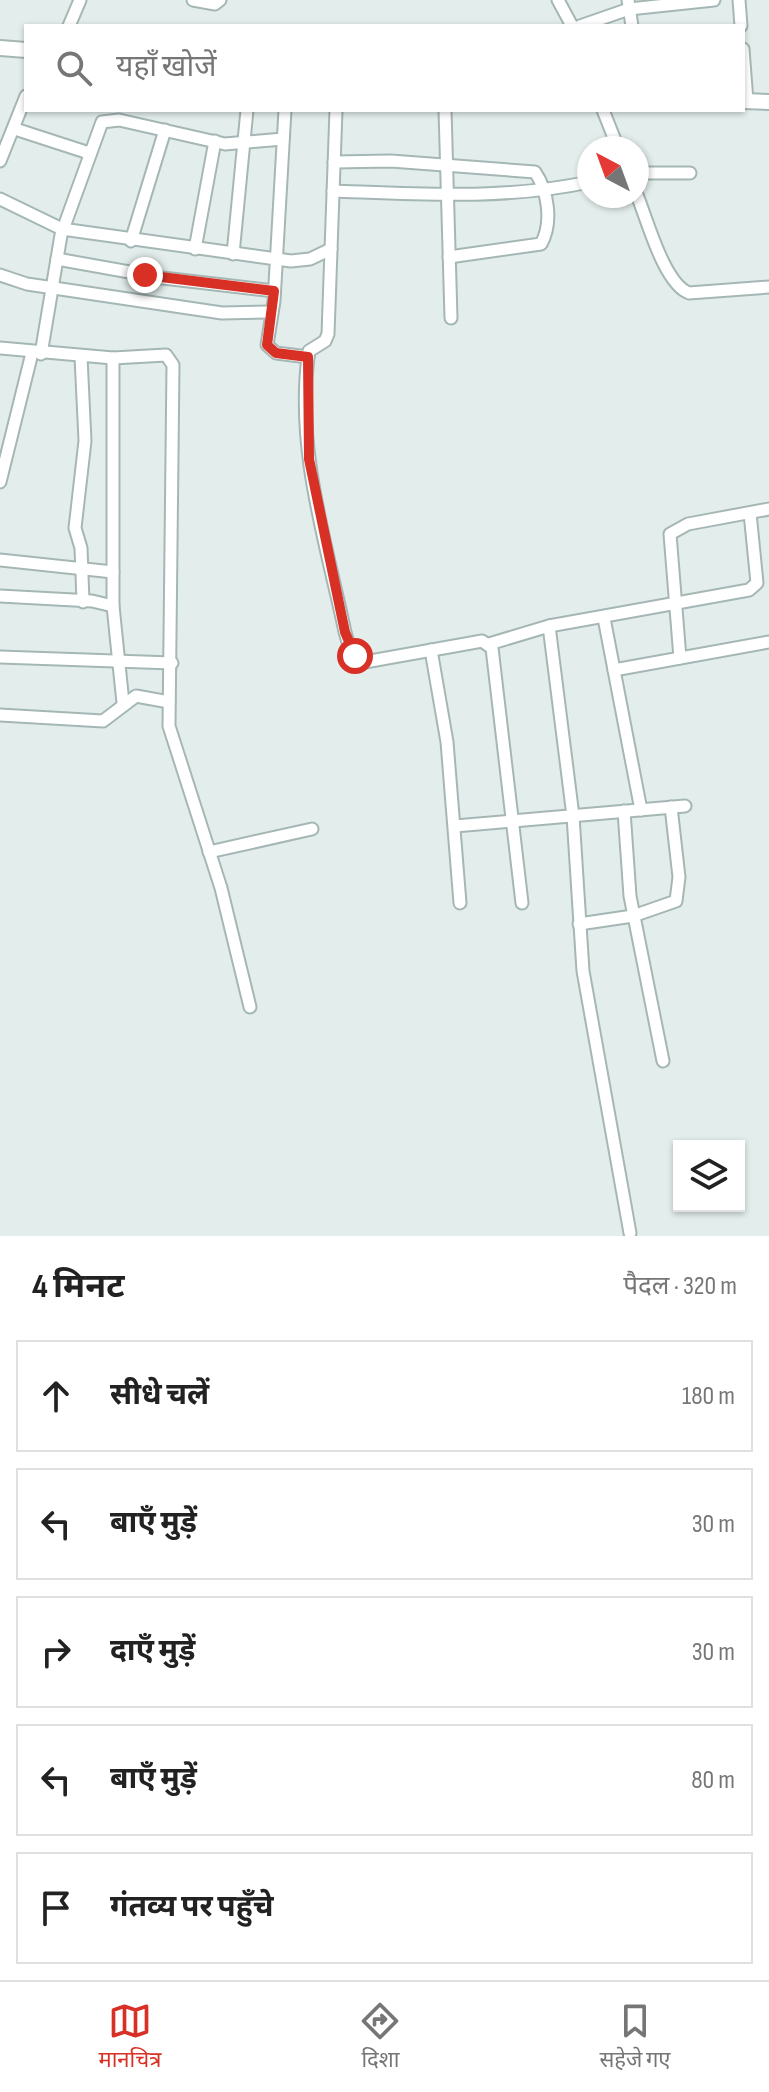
<!DOCTYPE html>
<html lang="hi">
<head>
<meta charset="utf-8">
<style>
	body { margin:0; font-family:"Sofia Sans Condensed","Noto Sans Devanagari",sans-serif; background:#f6f6f6; color:#222 }
	.controls { position:absolute; right:24px; bottom:24px; display:grid; overflow:hidden; border-radius:0px; box-shadow:0 2px 6px #0004 }
	.controls button { width:72px; height:72px; display:grid; place-items:center; padding:0; border:0; border-bottom:2px solid #e0e0e0; background:#fff; color:#222; font:40px sans-serif }
	.compass { position:absolute; left:577px; top:136px; width:72px; height:72px; border-radius:50%; background:#fff; box-shadow:0 2px 6px #0004; rotate:319deg }
	.stop { position:absolute; width:24px; height:24px; margin:-18px; border:6px solid #d93025; border-radius:50%; background:#fff }
	.stop.end { background:#d93025; border-color:#fff; box-shadow:0 2px 8px #0008 }
	.list { margin:0; padding:0; list-style:none }
	h2 { display:flex; justify-content:space-between; align-items:center; height:104px; margin:0; padding:0 32px; font-size:34px }
	h2 small { font-size:26px; font-weight:400; color:#767676 }
	.list li { display:grid; grid-template-columns:52px 1fr auto; gap:24px; align-items:center; box-sizing:border-box; height:112px; margin:0 16px 16px; padding:0 16px; border:2px solid #e0e0e0; border-radius:0px }
	.list b { display:block; font-size:30px; white-space:nowrap }
	.list em { font-size:26px; font-style:normal; color:#767676 }
	.icon { flex:none; width:44px; height:44px; fill:none; stroke:currentColor; stroke-width:2; stroke-linecap:round; stroke-linejoin:round }
	.map { position:relative; flex:none; width:769px; height:1236px; overflow:hidden }
	.search { position:absolute; background:#fff; box-shadow:0 2px 6px #0004; left:24px; right:24px; top:24px; height:88px; display:flex; align-items:center; gap:20px; box-sizing:border-box; padding:0 28px; border-radius:0px; color:#767676; font-size:30px }
	.sheet { height:744px; background:#fff }
	nav { display:flex; justify-content:space-around; align-items:center; box-sizing:border-box; height:112px; border-top:2px solid #e0e0e0; background:#fff; font-size:22px; color:#767676 }
	nav a { display:grid; justify-items:center; gap:4px }
	nav .on { color:#d93025 }
	.map>svg:first-child { display:block }
	.lines { fill:none; stroke-linecap:round; stroke-linejoin:round }
	.minor-casing { stroke:#a5b7b5; stroke-width:15 }
	.tertiary-casing { stroke:#a5b7b5; stroke-width:18 }
	.minor { stroke:#fff; stroke-width:11 }
	.tertiary { stroke:#fff; stroke-width:14 }
	.route { stroke:#d93025; stroke-width:10 }
</style>
</head>
<body>
<div class="map">
<svg width="769" height="1236" viewBox="0 0 769 1236">
	<rect width="100%" height="100%" fill="#e3eeec"/>
	<g class="lines">
		<g class="minor-casing">
			<g id="minor">
				<path d="M193 0 215 4 220 0"/>
				<path d="M558 0 572 26"/>
				<path d="M628 0 632 26"/>
				<path d="M739 0 741 26"/>
				<path d="M69 26 80 0"/>
				<path d="M580 26 629 9 714 0"/>
				<path d="M743 49 747 101"/>
				<path d="M285 110 274 301 267 345 276 353 308 357"/>
				<path d="M336 110 328 334 325 341 309 351 308 357C296 450 326 542 345 632L350 649 365 662 471 643 482 641 492 648 522 903"/>
				<path d="M445 110 451 318"/>
				<path d="M603 110 618 148"/>
				<path d="M15 129 89 153"/>
				<path d="M0 161 26 96"/>
				<path d="M334 162 391 161 535 172C548 191 553 223 541 244L449 257"/>
				<path d="M637 173H690"/>
				<path d="M333 191C418 194 505 200 589 182"/>
				<path d="M637 195C647 219 664 284 689 293L769 287"/>
				<path d="M0 199 62 229 291 261 310 259 331 249"/>
				<path d="M131 241 165 130"/>
				<path d="M195 249 215 141"/>
				<path d="M233 254 247 110"/>
				<path d="M57 259 163 278 274 291"/>
				<path d="M0 275 27 284 222 313 272 312"/>
				<path d="M0 348 113 358 166 355 173 365 169 726 221 888 250 1007"/>
				<path d="M41 354 61 235 102 122 119 120 225 144 283 139"/>
				<path d="M81 357 85 441 75 528 81 548 83 602"/>
				<path d="M113 358V606L123 703"/>
				<path d="M0 482 32 353"/>
				<path d="M0 560 113 572"/>
				<path d="M0 596 92 601 113 606"/>
				<path d="M604 618 641 810"/>
				<path d="M549 626 573 816 583 971 630 1233"/>
				<path d="M489 644 549 626 749 590 757 583 750 513"/>
				<path d="M431 650 447 742 460 903"/>
				<path d="M0 657 172 663"/>
				<path d="M680 658 670 534 688 524 769 509"/>
				<path d="M614 670 769 642"/>
				<path d="M0 715 103 721 136 696 169 702"/>
				<path d="M624 811 630 896 663 1061"/>
				<path d="M455 826 685 806"/>
				<path d="M209 852 312 829"/>
				<path d="M579 924 633 916 676 901 679 877 671 807"/>
			</g>
		</g>
		<g class="tertiary-casing">
			<g id="tertiary">
				<path d="M0 48 26 50"/>
				<path d="M743 101 769 102"/>
			</g>
		</g>
		<use href="#minor" class="minor"/>
		<use href="#tertiary" class="tertiary"/>
	</g>
	<g class="lines">
		<path class="route" d="M145 275 274 291 267 345 276 353 308 357 309 459 345 632 355 656"/>
	</g>
</svg>
<div class="controls">
<button><svg class="icon" aria-label="layers" viewBox="0 0 24 24"><path d="M12 4l9 5-9 5-9-5zM3 14l9 5 9-5"/></svg></button>
</div>
<svg class="compass" viewBox="-18 -18 36 36"><path d="M0-13l5 13h-10z" fill="#e53935"/><path d="M0 13l5-13h-10z" fill="#767676"/></svg>
<div class="stop" style="left:355px;top:656px"></div>
<div class="stop end" style="left:145px;top:275px"></div>
<div class="search"><svg class="icon" aria-label="search" viewBox="0 0 24 24"><circle cx="10" cy="10" r="6"/><path d="M15 15l6 6"/></svg>यहाँ खोजें</div>
</div>
<section class="sheet">
<h2>4 मिनट<small>पैदल · 320 m</small></h2>
<ul class="list">
<li><svg class="icon" aria-label="ahead" viewBox="0 0 24 24"><path d="M12 20V5M6 11l6-6 6 6"/></svg><div><b>सीधे चलें</b></div><em>180 m</em></li>
<li><svg class="icon" aria-label="left" viewBox="0 0 24 24"><path d="M17 20v-9H6M10 6l-5 5 5 5"/></svg><div><b>बाएँ मुड़ें</b></div><em>30 m</em></li>
<li><svg class="icon" aria-label="right" viewBox="0 0 24 24"><path d="M7 20v-9h11M14 6l5 5-5 5"/></svg><div><b>दाएँ मुड़ें</b></div><em>30 m</em></li>
<li><svg class="icon" aria-label="left" viewBox="0 0 24 24"><path d="M17 20v-9H6M10 6l-5 5 5 5"/></svg><div><b>बाएँ मुड़ें</b></div><em>80 m</em></li>
<li><svg class="icon" aria-label="arrive" viewBox="0 0 24 24"><path d="M6 21V4h12l-3 4 3 4H6"/></svg><div><b>गंतव्य पर पहुँचे</b></div></li>
</ul>
</section>
<nav>
<a class="on"><svg class="icon" aria-label="map" viewBox="0 0 24 24"><path d="M3 6l6-2 6 2 6-2v14l-6 2-6-2-6 2zM9 4v14M15 6v14"/></svg>मानचित्र</a>
<a><svg class="icon" aria-label="directions" viewBox="0 0 24 24"><path d="M12 3l9 9-9 9-9-9zM9 14v-3h6M13 9l2 2-2 2"/></svg>दिशा</a>
<a><svg class="icon" aria-label="saved" viewBox="0 0 24 24"><path d="M7 4h10v16l-5-4-5 4z"/></svg>सहेजे गए</a>
</nav>
</body>
</html>
